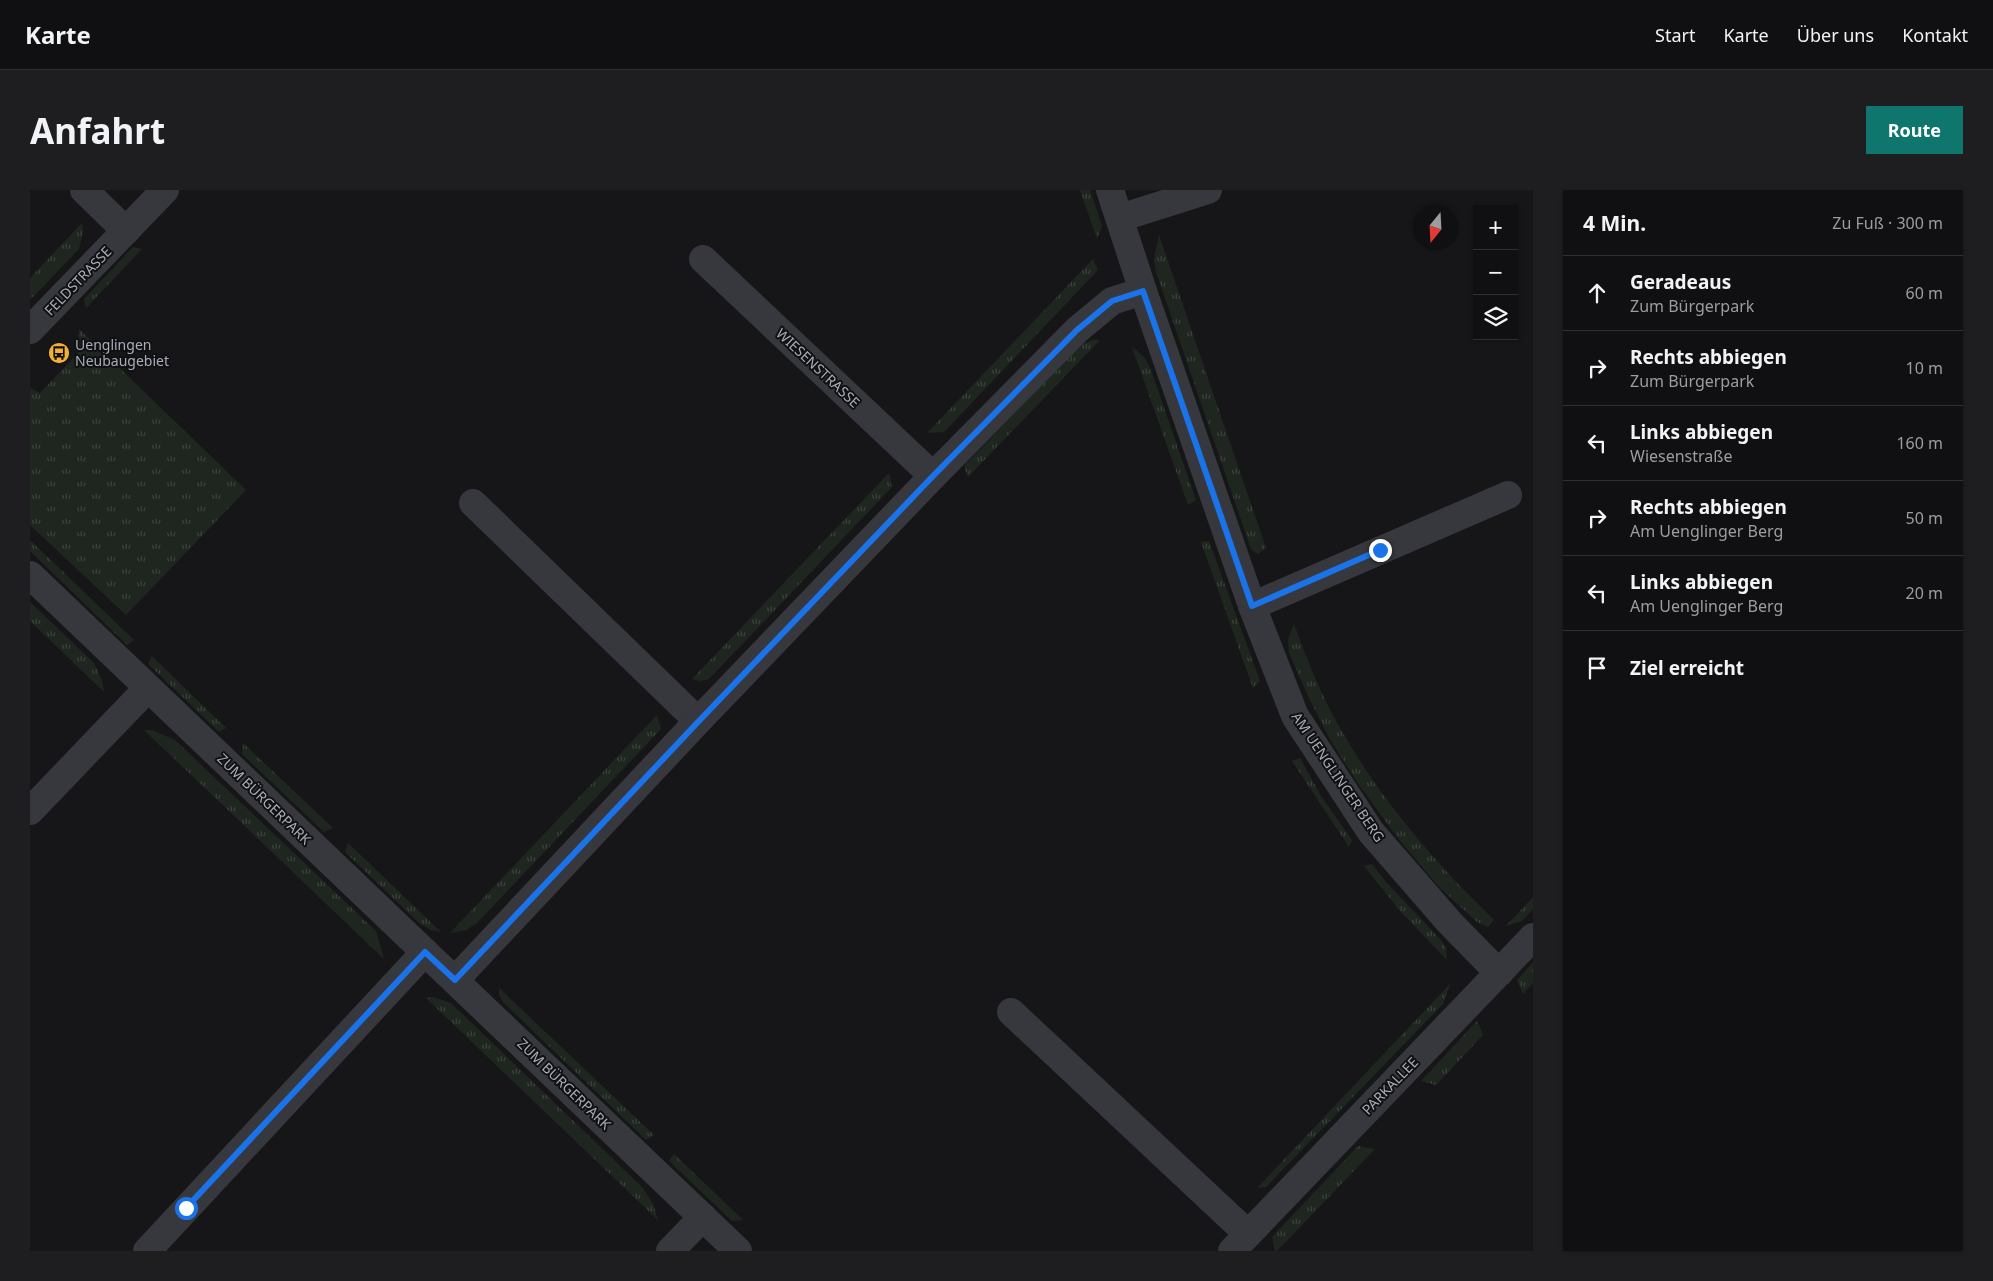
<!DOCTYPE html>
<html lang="de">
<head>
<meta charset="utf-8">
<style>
	body { margin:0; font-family:"Noto Sans",sans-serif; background:#1e1e20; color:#f1f3f6 }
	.controls { position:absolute; right:15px; top:15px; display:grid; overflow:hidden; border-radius:0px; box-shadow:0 1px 4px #0004 }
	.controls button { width:45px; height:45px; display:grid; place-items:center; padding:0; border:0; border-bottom:1px solid #303032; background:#101012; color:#f1f3f6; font:25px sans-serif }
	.compass { position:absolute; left:1383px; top:15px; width:45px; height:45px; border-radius:50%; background:#101012; box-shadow:0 1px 4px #0004; rotate:198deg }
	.stop { position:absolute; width:15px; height:15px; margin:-11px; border:4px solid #1a73e8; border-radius:50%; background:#fff }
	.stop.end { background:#1a73e8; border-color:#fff; box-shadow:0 1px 5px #0008 }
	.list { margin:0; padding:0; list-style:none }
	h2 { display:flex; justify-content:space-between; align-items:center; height:65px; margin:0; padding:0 20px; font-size:21px }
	h2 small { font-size:16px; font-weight:400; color:#9c9d9f }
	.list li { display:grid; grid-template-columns:32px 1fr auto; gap:15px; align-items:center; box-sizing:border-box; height:75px; padding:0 20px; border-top:1px solid #303032 }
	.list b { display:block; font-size:19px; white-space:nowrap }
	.list p { margin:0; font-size:16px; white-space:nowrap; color:#9c9d9f }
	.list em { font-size:16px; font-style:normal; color:#9c9d9f }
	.icon { flex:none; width:28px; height:28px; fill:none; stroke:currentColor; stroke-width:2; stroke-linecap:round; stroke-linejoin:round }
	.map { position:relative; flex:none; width:1503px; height:1061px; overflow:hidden; border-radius:0px }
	header { display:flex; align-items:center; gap:30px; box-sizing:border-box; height:70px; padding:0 25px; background:#101012; border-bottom:1px solid #303032 }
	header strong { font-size:24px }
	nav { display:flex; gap:28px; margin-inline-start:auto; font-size:18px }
	.intro { display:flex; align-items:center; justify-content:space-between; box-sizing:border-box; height:120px; padding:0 30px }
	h1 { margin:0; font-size:35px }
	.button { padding:12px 22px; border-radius:0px; background:#0f766e; color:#fff; font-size:18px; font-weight:700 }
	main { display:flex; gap:30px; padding:0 30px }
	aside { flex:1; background:#101012; border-radius:0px; box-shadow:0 1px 4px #0004 }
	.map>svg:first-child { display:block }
	.grass { fill:url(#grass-tufts) }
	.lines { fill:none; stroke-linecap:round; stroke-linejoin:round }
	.minor { stroke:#37383d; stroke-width:28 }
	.route { stroke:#1a73e8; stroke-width:6 }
	.labels { text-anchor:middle; stroke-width:4; stroke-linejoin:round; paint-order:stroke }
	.street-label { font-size:14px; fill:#a8adb8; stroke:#111113 }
	.poi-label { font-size:14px; fill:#a8adb8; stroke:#111113; text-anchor:start }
</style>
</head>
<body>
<header>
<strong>Karte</strong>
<nav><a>Start</a><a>Karte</a><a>Über uns</a><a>Kontakt</a></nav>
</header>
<div class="intro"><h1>Anfahrt</h1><a class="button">Route</a></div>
<main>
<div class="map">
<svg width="1503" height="1061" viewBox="0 0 1503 1061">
	<defs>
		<pattern id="grass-tufts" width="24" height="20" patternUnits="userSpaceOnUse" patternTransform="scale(1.25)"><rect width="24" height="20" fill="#1e261f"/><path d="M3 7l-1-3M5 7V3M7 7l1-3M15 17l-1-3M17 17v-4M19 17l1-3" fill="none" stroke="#3c433d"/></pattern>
	</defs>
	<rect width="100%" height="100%" fill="#161618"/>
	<g class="grass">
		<path d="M1050 0H1060L1072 36 1067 49Z"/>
		<path d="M52 33 53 41 49 59 0 110V88Z"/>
		<path d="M1129 45 1236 358 1228 364 1221 359 1126 82 1124 69Z"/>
		<path d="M103 57 112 59 56 118 54 109Z"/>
		<path d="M1063 69 1068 80 914 242 897 243Z"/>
		<path d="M49 139 216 300 96 425 0 335V198L10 203 48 163Z"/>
		<path d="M1062 150H1070L938 287 934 276 1043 163 1053 154Z"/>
		<path d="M1102 157 1115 168 1121 180 1166 310 1158 315Z"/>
		<path d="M859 283 862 297 679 489 670 491 662 489Z"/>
		<path d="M0 350 104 450 97 455 0 361Z"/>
		<path d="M1179 351 1230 491 1223 498 1171 352Z"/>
		<path d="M0 412 64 473 72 491 74 502 0 431Z"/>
		<path d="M1264 434C1277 470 1291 505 1310 538 1351 610 1404 672 1464 730L1458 737 1447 732 1408 696 1367 647 1329 595 1299 548 1278 506 1259 463 1258 449Z"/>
		<path d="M122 466 196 538 189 542 118 474Z"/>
		<path d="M627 525 631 539 447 733 437 740 420 743Z"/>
		<path d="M114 540H122L145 550 346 741 354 769Z"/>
		<path d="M213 553 303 638 294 642 212 564Z"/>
		<path d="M1270 568 1291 606 1322 650 1319 657 1262 571Z"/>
		<path d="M318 653 411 742 401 740 390 734 315 662Z"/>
		<path d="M1342 674 1356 692 1412 751 1416 758 1417 770 1371 722 1334 676Z"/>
		<path d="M1503 707V719L1492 731 1476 736Z"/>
		<path d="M1503 772V793L1493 804 1487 790Z"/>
		<path d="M1420 794 1413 814 1236 997 1227 998Z"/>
		<path d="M469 798 624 945 616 950 473 812 469 805Z"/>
		<path d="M403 807 421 813 613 998 623 1014 628 1030 396 808Z"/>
		<path d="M1447 831 1453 845 1406 895 1391 891Z"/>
		<path d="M1328 956 1345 959 1247 1061H1245L1242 1047Z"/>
		<path d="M644 964 713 1030 702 1031 639 971Z"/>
	</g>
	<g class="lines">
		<g class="minor">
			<path d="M54 0 96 41"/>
			<path d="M1080 0 1113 101 1222 416 1265 526 1341 642 1420 733 1469 783"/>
			<path d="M1090 28 1178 0"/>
			<path d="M673 69 903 286"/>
			<path d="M0 140 135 0"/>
			<path d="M443 313 668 531"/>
			<path d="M0 385 708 1061"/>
			<path d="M1222 416 1478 305"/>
			<path d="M0 621 118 498"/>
			<path d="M425 790 668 531 903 286 1047 140 1082 111 1113 101"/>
			<path d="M981 822 1218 1044"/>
			<path d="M117 1061 395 762"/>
			<path d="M640 1061 673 1027"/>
			<path d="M1202 1061 1503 747"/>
		</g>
	</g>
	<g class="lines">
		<path class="route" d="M156 1018 395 762 425 790 668 532 903 286 1047 140 1082 111 1113 101 1222 416 1350 360"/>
	</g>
	<defs>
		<g id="bus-disc" transform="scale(1.125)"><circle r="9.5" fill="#f2b134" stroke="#111113"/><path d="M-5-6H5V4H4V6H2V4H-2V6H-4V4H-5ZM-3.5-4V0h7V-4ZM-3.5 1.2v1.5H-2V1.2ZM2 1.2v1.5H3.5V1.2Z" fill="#111"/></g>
	</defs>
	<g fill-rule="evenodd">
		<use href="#bus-disc" x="29" y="163"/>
	</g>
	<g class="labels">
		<g class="street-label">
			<text transform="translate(48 91) rotate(-46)" y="5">FELDSTRASSE</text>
			<text transform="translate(788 178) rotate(43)" y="5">WIESENSTRASSE</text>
			<text transform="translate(1308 587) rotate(56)" y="5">AM UENGLINGER BERG</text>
			<text transform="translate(234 609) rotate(44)" y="5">ZUM BÜRGERPARK</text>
			<text transform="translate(534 894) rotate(44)" y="5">ZUM BÜRGERPARK</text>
			<text transform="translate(1360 896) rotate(-46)" y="5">PARKALLEE</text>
		</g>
		<g class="poi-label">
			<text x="45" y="160">Uenglingen<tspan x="45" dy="16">Neubaugebiet</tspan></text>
		</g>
	</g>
</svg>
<div class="controls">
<button>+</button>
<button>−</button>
<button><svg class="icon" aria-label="layers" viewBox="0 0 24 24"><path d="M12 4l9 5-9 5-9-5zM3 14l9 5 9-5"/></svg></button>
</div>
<svg class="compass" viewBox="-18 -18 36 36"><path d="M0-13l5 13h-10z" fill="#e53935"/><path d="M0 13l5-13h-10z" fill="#9c9d9f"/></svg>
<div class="stop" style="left:156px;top:1018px"></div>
<div class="stop end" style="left:1350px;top:360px"></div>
</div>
<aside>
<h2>4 Min.<small>Zu Fuß · 300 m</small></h2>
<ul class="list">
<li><svg class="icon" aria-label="ahead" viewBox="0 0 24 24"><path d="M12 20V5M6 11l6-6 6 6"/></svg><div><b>Geradeaus</b><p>Zum Bürgerpark</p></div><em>60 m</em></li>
<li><svg class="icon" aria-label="right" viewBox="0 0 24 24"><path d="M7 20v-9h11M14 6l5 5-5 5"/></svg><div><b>Rechts abbiegen</b><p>Zum Bürgerpark</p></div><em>10 m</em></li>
<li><svg class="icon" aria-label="left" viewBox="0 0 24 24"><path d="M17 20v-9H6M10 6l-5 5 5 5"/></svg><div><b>Links abbiegen</b><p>Wiesenstraße</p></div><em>160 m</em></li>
<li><svg class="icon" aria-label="right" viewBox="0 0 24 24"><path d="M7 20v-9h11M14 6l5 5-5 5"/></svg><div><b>Rechts abbiegen</b><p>Am Uenglinger Berg</p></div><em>50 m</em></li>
<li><svg class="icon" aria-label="left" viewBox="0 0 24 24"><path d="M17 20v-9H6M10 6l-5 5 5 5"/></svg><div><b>Links abbiegen</b><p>Am Uenglinger Berg</p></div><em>20 m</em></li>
<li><svg class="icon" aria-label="arrive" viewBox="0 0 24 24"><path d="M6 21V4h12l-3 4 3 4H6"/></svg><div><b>Ziel erreicht</b></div></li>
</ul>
</aside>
</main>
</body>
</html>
